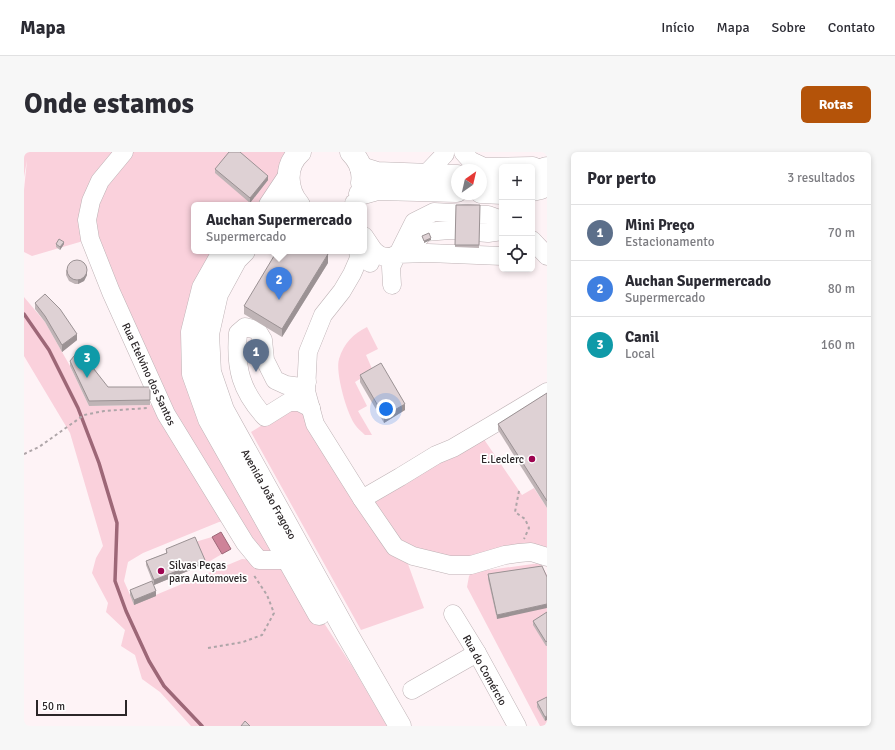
<!DOCTYPE html>
<html lang="pt">
<head>
<meta charset="utf-8">
<style>
	body { margin:0; font-family:Signika,sans-serif; background:#f7f7f7; color:#2b2b33 }
	.controls { position:absolute; right:12px; top:12px; display:grid; overflow:hidden; border-radius:6px; box-shadow:0 2px 6px #0003 }
	.controls button { width:36px; height:36px; display:grid; place-items:center; padding:0; border:0; border-bottom:1px solid #e1e1e2; background:#fff; color:#2b2b33; font:20px sans-serif }
	.compass { position:absolute; left:427px; top:12px; width:36px; height:36px; border-radius:50%; background:#fff; box-shadow:0 2px 6px #0003; rotate:34deg }
	.scale { position:absolute; left:12px; bottom:10px; width:91px; box-sizing:border-box; padding-left:4px; border:2px solid #2b2628; border-top:0; font-size:11px; line-height:14px; white-space:nowrap; color:#2b2628; -webkit-text-stroke:3px #fff; paint-order:stroke }
	.you { position:absolute; left:362px; top:257px; width:14px; height:14px; margin:-10px; border:3px solid #fff; border-radius:50%; background:#1a73e8; box-shadow:0 0 0 6px #1a73e833 }
	.badge { display:grid; place-items:center; width:26px; height:26px; border-radius:50%; background:#b45309; color:#fff; font-size:13px; font-weight:700 }
	.pin { position:absolute; translate:-50% -33px; filter:drop-shadow(0 1px 2px #0008) }
	.pin::after { content:''; position:absolute; top:21px; width:14px; height:12px; background:inherit; clip-path:polygon(0 0,100% 0,50% 100%) }
	.popup { position:absolute; left:167px; top:50px; width:176px; height:52px; box-sizing:border-box; display:grid; place-content:center; border-radius:6px; background:#fff; filter:drop-shadow(0 1px 3px #0005); font-size:13px; white-space:nowrap; color:#7c7c81 }
	.popup b { font-size:15px; color:#2b2b33 }
	.popup::after { content:''; position:absolute; left:50%; top:100%; margin-left:-8px; border:8px solid transparent; border-top-color:#fff }
	.list { margin:0; padding:0; list-style:none }
	h2 { display:flex; justify-content:space-between; align-items:center; height:52px; margin:0; padding:0 16px; font-size:17px }
	h2 small { font-size:13px; font-weight:400; color:#7c7c81 }
	.list li { display:grid; grid-template-columns:26px 1fr auto; gap:12px; align-items:center; box-sizing:border-box; height:56px; padding:0 16px; border-top:1px solid #e1e1e2 }
	.list b { display:block; font-size:15px; white-space:nowrap }
	.list p { margin:0; font-size:13px; white-space:nowrap; color:#7c7c81 }
	.list em { font-size:13px; font-style:normal; color:#7c7c81 }
	.icon { flex:none; width:22px; height:22px; fill:none; stroke:currentColor; stroke-width:2; stroke-linecap:round; stroke-linejoin:round }
	.map { position:relative; flex:none; width:523px; height:574px; overflow:hidden; border-radius:6px }
	header { display:flex; align-items:center; gap:24px; box-sizing:border-box; height:56px; padding:0 20px; background:#fff; border-bottom:1px solid #e1e1e2 }
	header strong { font-size:19px }
	nav { display:flex; gap:22px; margin-inline-start:auto; font-size:14px }
	.intro { display:flex; align-items:center; justify-content:space-between; box-sizing:border-box; height:96px; padding:0 24px }
	h1 { margin:0; font-size:28px }
	.button { padding:10px 18px; border-radius:6px; background:#b45309; color:#fff; font-size:14px; font-weight:700 }
	main { display:flex; gap:24px; padding:0 24px }
	aside { flex:1; background:#fff; border-radius:6px; box-shadow:0 2px 6px #0003 }
	.map>svg:first-child { display:block }
	.green { fill:#fad1dc; fill-rule:evenodd }
	.water { fill:#ce8399; stroke:#9d6777 }
	.lines { fill:none; stroke-linecap:round; stroke-linejoin:round }
	.stream { stroke:#9d6777; stroke-width:3.5 }
	.minor-casing { stroke:#beb2b5; stroke-width:19 }
	.major-casing { stroke:#beb2b5; stroke-width:23 }
	.path { stroke:#aea5a8; stroke-width:2; stroke-dasharray:3 3; stroke-linecap:butt }
	.minor { stroke:#fff; stroke-width:18 }
	.major { stroke:#fff; stroke-width:22 }
	.wall { fill:#bfb4b6 }
	.shaded-wall { fill:#9b9294 }
	.building { fill:#ded1d4; stroke:#9b9294 }
	.poi-dot { fill:#9d0550; stroke:#fff; stroke-width:1.5 }
	.labels { text-anchor:middle; stroke-width:3.5; stroke-linejoin:round; paint-order:stroke }
	.street-label { font-size:11px; fill:#2b2628; stroke:#fff }
	.poi-label { font-size:11px; fill:#2b2628; stroke:#fff; text-anchor:end }
</style>
</head>
<body>
<header>
<strong>Mapa</strong>
<nav><a>Início</a><a>Mapa</a><a>Sobre</a><a>Contato</a></nav>
</header>
<div class="intro"><h1>Onde estamos</h1><a class="button">Rotas</a></div>
<main>
<div class="map">
<svg width="523" height="574" viewBox="0 0 523 574">
	<rect width="100%" height="100%" fill="#fef3f6"/>
	<g class="green">
		<path d="M0 0H267L246 53H170V99H199L168 180 300 471 328 514 363 574H167L136 540 118 527 111 503 97 494 101 478 82 460 84 451 68 421 72 406 79 394 46 281 0 204V145L21 170 46 214 65 254 126 253 136 250 66 87 8 104 0 100V38L3 8 0 25ZM207 368 234 408 218 407 110 452 100 429 104 410 119 401 195 370Z"/>
		<path d="M343 175 354 197 342 203 349 219 331 230 343 254 334 259 348 283H341C338 280 334 277 332 274 323 263 311 220 315 207 320 191 329 182 343 175Z"/>
		<path d="M275 250 338 347 455 280 498 343 510 336 523 356V405L447 413 372 396 384 412 400 456 337 478 227 280Z"/>
		<path d="M188 385 198 402 181 412 171 390Z"/>
		<path d="M516 411 523 423V574H516L443 435 445 424 452 416 465 418Z"/>
	</g>
	<path class="water" d="M197 380 207 397 198 402 188 385Z"/>
	<g class="lines">
		<path class="stream" d="M0 162 25 198 54 256 75 311 93 371 91 429 102 459 125 509 140 534 178 574"/>
		<g class="minor-casing">
			<g id="minor">
				<path d="M100 0 76 29 67 49 63 68 66 87 87 140 142 262 221 391 235 408H264"/>
				<path d="M439 0 447 9 460 15 509 14 519 18"/>
				<path d="M401 23 421 2V0"/>
				<path d="M330 51V53"/>
				<path d="M340 84 350 99 346 111"/>
				<path d="M508 88 523 104"/>
				<path d="M376 98 390 70 410 60 464 63 478 68"/>
				<path d="M334 99 335 106 328 122 318 139 299 163 284 200 282 239 291 272 338 347 371 395 389 404 426 413H447L481 403 495 401 507 400 523 405"/>
				<path d="M350 99C353 101 358 105 361 105 375 106 393 89 401 80L426 78 464 81 478 79"/>
				<path d="M368 133 367 115 373 102 404 101 478 104"/>
				<path d="M283 230 277 235 262 233 251 228 241 208 239 188 233 178 221 175 214 181C211 216 217 239 241 265L265 250H275L287 256"/>
				<path d="M338 347 376 325 412 303 429 296 468 273 523 240"/>
				<path d="M429 462 453 501 493 574"/>
				<path d="M388 538 453 501"/>
			</g>
		</g>
		<g class="major-casing">
			<g id="major">
				<path d="M327 0C335 8 340 19 338 31"/>
				<path d="M337 16 353 21 433 24"/>
				<path d="M508 21 523 16"/>
				<path d="M457 24 478 25"/>
				<path d="M508 38 517 36 523 33"/>
				<path d="M457 40 478 41"/>
				<path d="M336 42 354 37 433 39"/>
				<path d="M246 53 264 26"/>
				<path d="M275 53C262 38 260 14 276 0"/>
				<path d="M220 99 212 107 193 142 184 182 186 220 199 258 323 482 376 574"/>
				<path d="M197 104 179 136 168 180 169 222 185 267 295 462"/>
			</g>
		</g>
		<g class="path">
			<path d="M0 302 15 295 60 263 80 259 124 256"/>
			<path d="M495 339 491 360 501 367 505 376 500 387"/>
			<path d="M184 496 219 490 238 483 250 461 243 443 229 422"/>
		</g>
		<use href="#minor" class="minor"/>
		<use href="#major" class="major"/>
	</g>
	<g class="wall">
		<path d="M191 17 244 28 226 51 191 21Z"/>
		<path d="M432 53H456L455 96 431 95Z"/>
		<path d="M32 92H40L36 98 32 95Z"/>
		<path d="M304 111 258 185 220 162V154Z"/>
		<path d="M42 118 63 123 60 129 54 132H51L45 129 42 123Z"/>
		<path d="M11 151 53 188 38 200 21 170 11 157Z"/>
		<path d="M46 209 84 235H126V253L65 254 46 214Z"/>
		<path d="M336 223 381 258 360 271 336 230Z"/>
		<path d="M523 241V356L474 278V272Z"/>
		<path d="M142 397 181 412 130 433 122 413V409L142 401Z"/>
		<path d="M518 414 473 467 464 427V422Z"/>
		<path d="M106 438 132 444 110 453 106 443Z"/>
		<path d="M523 460V494H522L509 473V469Z"/>
		<path d="M523 545 521 569 513 555V550Z"/>
	</g>
	<g class="shaded-wall">
		<path d="M244 24V28L226 51V46Z"/>
		<path d="M407 86V88L400 91V89Z"/>
		<path d="M40 90V92L36 98V95Z"/>
		<path d="M304 102V111L258 185V177Z"/>
		<path d="M63 119V123L60 129 54 132V128Z"/>
		<path d="M53 182V188L38 200V193Z"/>
		<path d="M381 252V258L360 271V264Z"/>
		<path d="M181 408V412L130 433V428Z"/>
		<path d="M132 439V444L110 453V448Z"/>
		<path d="M523 452V456L473 467V463Z"/>
		<path d="M523 564V568L521 569V565Z"/>
	</g>
	<g class="building">
		<path d="M205 0H216L244 24 226 46 191 17Z"/>
		<path d="M432 53H456L455 93H431Z"/>
		<path d="M405 81 407 86 400 89 398 84Z"/>
		<path d="M35 87 40 90 36 95 32 92Z"/>
		<path d="M253 99H299L304 102 258 177 220 154Z"/>
		<circle cx="53" cy="118" r="10"/>
		<path d="M21 142 36 157 53 182 38 193 21 164 11 151Z"/>
		<path d="M55 198 84 235H126V248L65 249 46 209Z"/>
		<path d="M357 211 381 252 360 264 336 223Z"/>
		<path d="M523 241V349L474 272Z"/>
		<path d="M171 385 181 408 130 428 122 409 143 401 142 397Z"/>
		<path d="M518 414 523 425V452L473 463 464 422Z"/>
		<path d="M128 429 132 439 110 448 106 438Z"/>
		<path d="M523 460V489L522 490 509 469Z"/>
		<path d="M523 545V564L521 565 513 550Z"/>
		<path d="M221 569 226 574H217Z"/>
	</g>
	<g class="poi-dot">
		<circle cx="508" cy="307" r="4"/>
		<circle cx="137" cy="419" r="4"/>
	</g>
	<g class="labels">
		<g class="street-label">
			<text transform="translate(125 222) rotate(65)" y="4">Rua Etelvino dos Santos</text>
			<text transform="translate(245 342) rotate(61)" y="4">Avenida João Fragoso</text>
			<text transform="translate(461 518) rotate(61)" y="4">Rua do Comércio</text>
		</g>
		<g class="poi-label">
			<text x="500" y="311">E.Leclerc</text>
			<text x="145" y="417" text-anchor="start">Silvas Peças<tspan x="145" dy="13">para Automoveis</tspan></text>
		</g>
	</g>
</svg>
<div class="controls">
<button>+</button>
<button>−</button>
<button><svg class="icon" aria-label="locate" viewBox="0 0 24 24"><circle cx="12" cy="12" r="6"/><path d="M12 2v4M12 18v4M2 12h4M18 12h4"/></svg></button>
</div>
<svg class="compass" viewBox="-18 -18 36 36"><path d="M0-13l5 13h-10z" fill="#e53935"/><path d="M0 13l5-13h-10z" fill="#7c7c81"/></svg>
<div class="scale">50 m</div>
<div class="you"></div>
<div class="pin badge" style="left:232px;top:220px;background:#5c6f8a">1</div>
<div class="pin badge" style="left:255px;top:148px;background:#3f7fe0">2</div>
<div class="popup"><b>Auchan Supermercado</b>Supermercado</div>
<div class="pin badge" style="left:63px;top:226px;background:#0f9aa8">3</div>
</div>
<aside>
<h2>Por perto<small>3 resultados</small></h2>
<ul class="list">
<li><span class="badge" style="background:#5c6f8a">1</span><div><b>Mini Preço</b><p>Estacionamento</p></div><em>70 m</em></li>
<li><span class="badge" style="background:#3f7fe0">2</span><div><b>Auchan Supermercado</b><p>Supermercado</p></div><em>80 m</em></li>
<li><span class="badge" style="background:#0f9aa8">3</span><div><b>Canil</b><p>Local</p></div><em>160 m</em></li>
</ul>
</aside>
</main>
</body>
</html>
